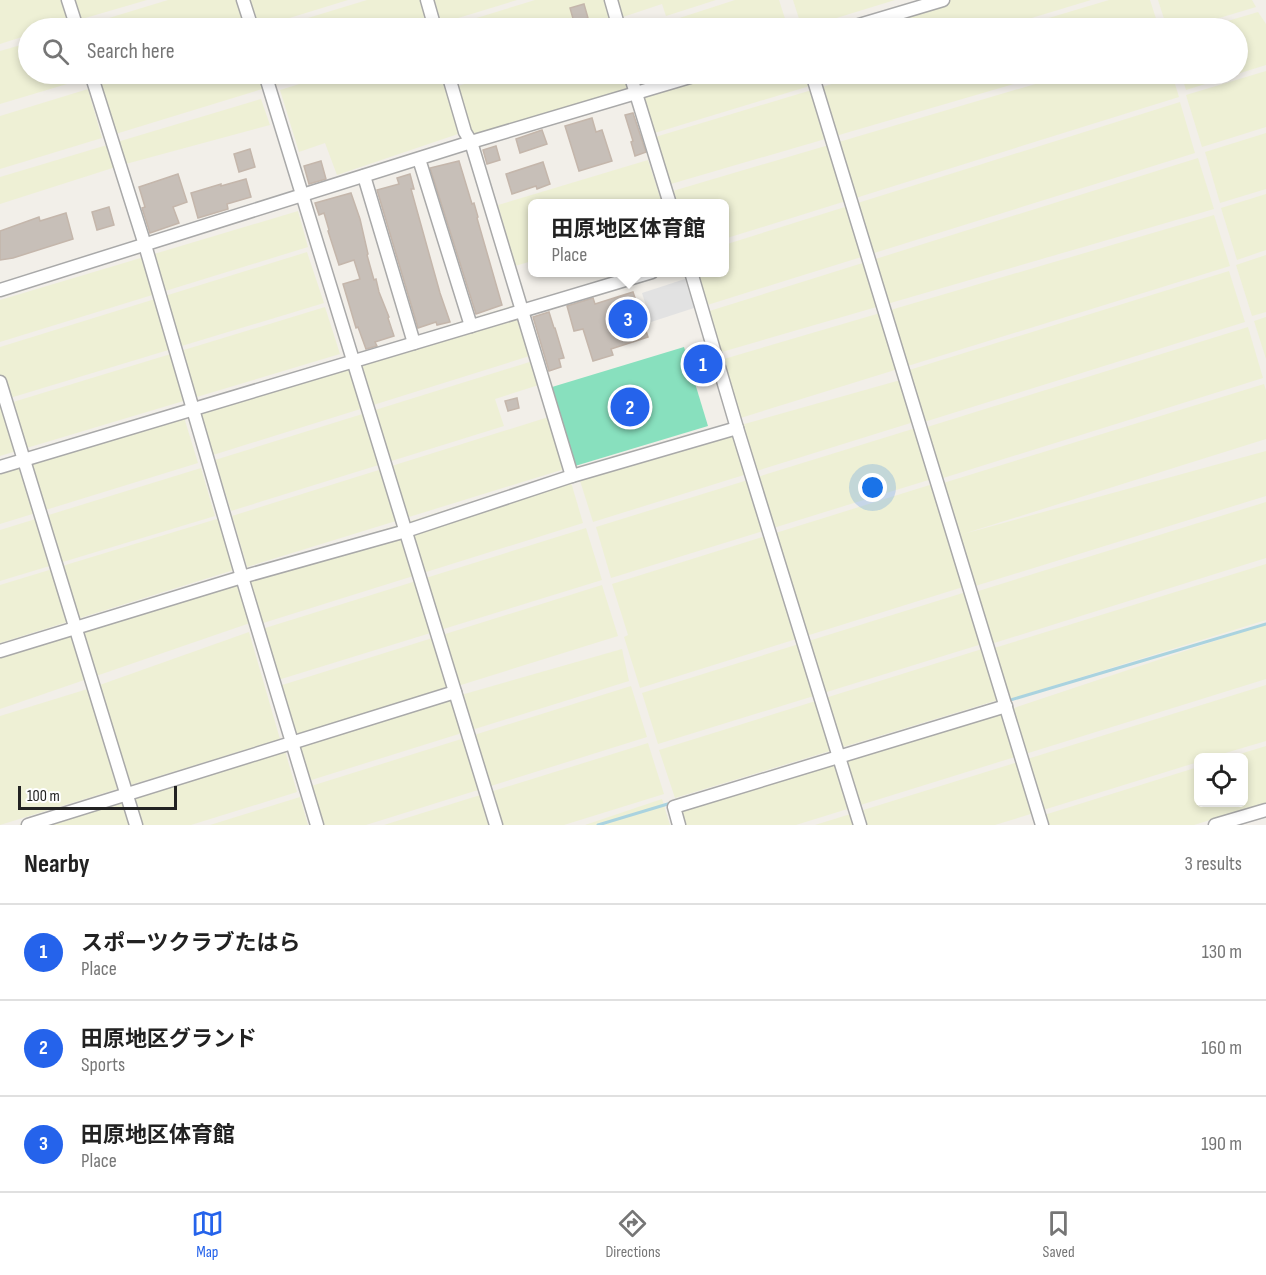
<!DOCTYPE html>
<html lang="en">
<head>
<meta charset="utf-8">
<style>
	body { margin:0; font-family:"Sofia Sans Condensed","Noto Sans JP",sans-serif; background:#f2f2f2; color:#222 }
	.controls { position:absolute; right:18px; bottom:18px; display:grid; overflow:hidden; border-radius:9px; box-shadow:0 3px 9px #0003 }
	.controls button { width:54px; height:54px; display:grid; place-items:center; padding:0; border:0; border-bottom:2px solid #e0e0e0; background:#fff; color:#222; font:30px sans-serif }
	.scale { position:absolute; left:18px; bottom:15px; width:159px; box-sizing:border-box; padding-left:6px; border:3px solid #222; border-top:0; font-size:16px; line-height:21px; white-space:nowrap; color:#222; -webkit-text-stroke:4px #fff; paint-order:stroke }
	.you { position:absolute; left:873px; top:488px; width:21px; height:21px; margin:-15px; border:4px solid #fff; border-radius:50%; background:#1a73e8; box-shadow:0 0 0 9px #1a73e833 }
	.badge { display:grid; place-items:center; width:39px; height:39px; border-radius:50%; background:#2563eb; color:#fff; font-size:20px; font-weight:700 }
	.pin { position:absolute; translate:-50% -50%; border:3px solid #fff; box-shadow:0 2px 6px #0006 }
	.popup { position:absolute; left:528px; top:199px; width:201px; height:78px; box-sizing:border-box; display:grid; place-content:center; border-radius:9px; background:#fff; filter:drop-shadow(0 2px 4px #0005); font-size:20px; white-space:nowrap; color:#767676 }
	.popup b { font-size:22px; color:#222 }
	.popup::after { content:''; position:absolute; left:50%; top:100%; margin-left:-12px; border:12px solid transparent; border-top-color:#fff }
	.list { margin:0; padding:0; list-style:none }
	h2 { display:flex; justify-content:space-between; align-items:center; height:78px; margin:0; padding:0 24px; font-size:26px }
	h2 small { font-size:20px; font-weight:400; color:#767676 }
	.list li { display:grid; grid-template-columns:39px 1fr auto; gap:18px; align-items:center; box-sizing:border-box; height:96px; padding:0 24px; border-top:2px solid #e0e0e0 }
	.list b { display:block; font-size:22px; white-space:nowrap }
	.list p { margin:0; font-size:20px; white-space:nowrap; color:#767676 }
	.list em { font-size:20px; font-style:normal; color:#767676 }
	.icon { flex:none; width:33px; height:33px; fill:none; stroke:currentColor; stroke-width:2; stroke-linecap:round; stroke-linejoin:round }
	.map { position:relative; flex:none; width:1266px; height:825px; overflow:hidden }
	.search { position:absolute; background:#fff; box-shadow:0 3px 9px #0003; left:18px; right:18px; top:18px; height:66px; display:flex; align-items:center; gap:15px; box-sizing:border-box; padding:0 21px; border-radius:33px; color:#767676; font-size:22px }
	.sheet { height:366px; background:#fff }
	nav { display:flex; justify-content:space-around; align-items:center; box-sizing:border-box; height:84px; border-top:2px solid #e0e0e0; background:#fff; font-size:16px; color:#767676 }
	nav a { display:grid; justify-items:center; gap:3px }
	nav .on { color:#2563eb }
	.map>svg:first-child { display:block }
	.farmland { fill:#eef0d5 }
	.pitch { fill:#88e0be }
	.parking { fill:#e2e2e2 }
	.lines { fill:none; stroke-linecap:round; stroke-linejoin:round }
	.stream { stroke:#aad3df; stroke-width:3 }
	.building { fill:#c7bfb8; stroke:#c4b6ab; stroke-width:1.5 }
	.minor-casing { stroke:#a9a9a9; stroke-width:15 }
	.minor { stroke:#fff; stroke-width:12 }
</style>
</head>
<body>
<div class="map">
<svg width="1266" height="825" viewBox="0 0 1266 825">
	<rect width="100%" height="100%" fill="#f2efe9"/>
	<g class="farmland">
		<path d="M0 0H147L51 28H28V35L0 44Z"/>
		<path d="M168 0H348L257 28H76Z"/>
		<path d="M367 0H421L430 28H275Z"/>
		<path d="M424 0H517L432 26Z"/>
		<path d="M535 0H716L666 16 662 4 611 21 613 28H444Z"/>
		<path d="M735 0H779L788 28H669L667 22Z"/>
		<path d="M793 0H895L804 28H802Z"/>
		<path d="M934 0H1091L999 28H878L876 20Z"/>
		<path d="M1109 0H1150L1159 28H1015Z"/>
		<path d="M1158 0H1252L1256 7 1186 28H1167Z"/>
		<path d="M1258 12 1266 24V65L1186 90 1181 74H1238V28H1204Z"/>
		<path d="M28 43V74H86L87 78 0 104V51Z"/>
		<path d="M1266 71V127L1202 147 1186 95Z"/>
		<path d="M130 74H311L109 136 93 85Z"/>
		<path d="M332 74H445L451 88 498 74H678L467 139 464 132 337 175 325 143 299 152 280 90Z"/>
		<path d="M700 74H810L813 85 648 135 635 93Z"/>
		<path d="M865 74H1048L664 186 652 138Z"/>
		<path d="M1069 74H1172L1179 97 724 239V204L670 203 666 193Z"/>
		<path d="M88 89 102 138 0 169V116Z"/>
		<path d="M261 99 270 125 122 165 0 204V177Z"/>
		<path d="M1180 102 1195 153 701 307 691 273 724 272V245Z"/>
		<path d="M1266 133V189L1220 203 1205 152Z"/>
		<path d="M1198 158 1214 209 715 354 703 313Z"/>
		<path d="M648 160 662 203 532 204V261L515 266 498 205Z"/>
		<path d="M1266 194V250L1237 260 1221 208Z"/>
		<path d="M298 211 308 247 0 342V300Z"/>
		<path d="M1214 215 1230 266 734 420 717 361Z"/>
		<path d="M307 252 324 303 0 401V347Z"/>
		<path d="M1266 255V312L1252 316 1236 265Z"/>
		<path d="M1229 271 1245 322 921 423 906 371Z"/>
		<path d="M521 303 536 354 213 455 197 403Z"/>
		<path d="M325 307 340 354 0 456V406Z"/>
		<path d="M1266 317V359L1254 321Z"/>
		<path d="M1248 327 1263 378 940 479 924 428Z"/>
		<path d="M539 359 545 383 495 399 504 426 231 511 215 460Z"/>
		<path d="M904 379 917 421 593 522 577 471Z"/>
		<path d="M1264 384 1266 390V439L963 534 1266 451V496L972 587 940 484Z"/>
		<path d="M183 414 198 463 0 524V471Z"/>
		<path d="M555 415 571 467 247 567 232 516Z"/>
		<path d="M919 427 935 478 611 578 596 527Z"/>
		<path d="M201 468 215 516 0 581V530Z"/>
		<path d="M568 472 583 523 260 624 244 573Z"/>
		<path d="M936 483 963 587 640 688 624 637 628 635 612 584Z"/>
		<path d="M1266 502V558L991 644 975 592Z"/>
		<path d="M220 518 237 569 0 643V585Z"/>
		<path d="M586 528 602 580 278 680 262 629Z"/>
		<path d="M1266 564V620L1007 700 991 649Z"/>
		<path d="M238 573 253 622 0 709V651Z"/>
		<path d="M602 585 618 636 294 737 279 686Z"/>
		<path d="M966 592 982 644 658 744 642 693Z"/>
		<path d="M1266 624V679L1022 755 1014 708Z"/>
		<path d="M249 632 280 739 0 825V716L94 687Z"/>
		<path d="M622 649 629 681 305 782 293 743Z"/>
		<path d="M982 649 998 700 675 798 659 750Z"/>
		<path d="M1266 685V741L1212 757 1198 758V762L1040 811 1024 760Z"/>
		<path d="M631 686 647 737 366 825H319L308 787Z"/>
		<path d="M1002 714 1015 757 796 825H682L678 810Z"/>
		<path d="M648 743 664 794 564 825H384Z"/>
		<path d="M283 744 297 792 191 825H18Z"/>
		<path d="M1266 746V803L1194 825H1043L1041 816 1198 767V802H1244V758L1230 757Z"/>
		<path d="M1018 762 1034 813 995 825H815Z"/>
		<path d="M300 797 308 825H210Z"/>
		<path d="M662 799 670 825H585Z"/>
	</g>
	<path class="pitch" d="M684 347 708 426 575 466 552 387Z"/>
	<path class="parking" d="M685 279 694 308 651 322 642 293Z"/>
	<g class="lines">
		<g class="stream">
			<path d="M1007 701 1266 624"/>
			<path d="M598 825 671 803"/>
		</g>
	</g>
	<g class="building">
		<path d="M584 4 588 18 574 22 570 8Z"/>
		<path d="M633 113 646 152 635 156 631 142 633 141 625 115Z"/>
		<path d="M592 118 596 132 602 130 612 161 579 171 565 126Z"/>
		<path d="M542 130 547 144 520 153 516 139Z"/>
		<path d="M496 146 500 160 487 164 483 150Z"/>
		<path d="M250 149 255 167 239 172 234 154Z"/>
		<path d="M321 161 326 179 309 184 304 166Z"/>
		<path d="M459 161 472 204 474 203 478 217 477 218 502 305 476 314 430 168Z"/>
		<path d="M543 162 550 184 537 189 536 186 512 194 506 174Z"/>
		<path d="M178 174 187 202 173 207 179 223 150 233 142 208 145 207 139 187Z"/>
		<path d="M410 174 414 189H411L440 293 450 322 437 325 436 322 418 328 377 190 399 184 397 178Z"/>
		<path d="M246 179 251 197 227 204 228 209 198 218 191 193 221 184V186Z"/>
		<path d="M351 193 360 219 368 254 367 255 374 280 376 279 379 292 389 317 388 318 394 336 375 342 377 346 366 349 358 327 356 328 343 284 360 279 354 260 339 265 328 231 329 230 324 213 319 215 315 203Z"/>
		<path d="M109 207 114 225 97 230 92 212Z"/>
		<path d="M66 213 73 239 13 258 0 260V231L39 217 40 221Z"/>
		<path d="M633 292 648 337 611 349 613 355 593 361 583 329 574 331 567 306 593 298 595 304Z"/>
		<path d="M549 312 554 328H555L564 358 559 359 561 367 549 371 533 317Z"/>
		<path d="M704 348 713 376 702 379 693 352Z"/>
		<path d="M517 398 519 408 508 411 505 401Z"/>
	</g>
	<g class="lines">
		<g class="minor-casing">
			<g id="minor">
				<path d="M68 0 77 28"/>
				<path d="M243 0 252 28"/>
				<path d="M427 0 435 28"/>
				<path d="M611 0 619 28"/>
				<path d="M849 28 943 0"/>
				<path d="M91 74 145 245 242 577 317 825"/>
				<path d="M265 74 496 825"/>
				<path d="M448 74 465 132 471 142 572 476"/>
				<path d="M630 74 670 204"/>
				<path d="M812 74 1042 825"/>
				<path d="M419 159 471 326"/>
				<path d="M364 176 414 343"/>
				<path d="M691 272 737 428 860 825"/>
				<path d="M0 290 471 142 700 74"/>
				<path d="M0 382C44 530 92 677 136 825"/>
				<path d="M0 467 652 272"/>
				<path d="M0 651 242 577 406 531 572 476 737 428"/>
				<path d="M28 825 455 692"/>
				<path d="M679 825 674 807 1006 706"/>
				<path d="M1215 825 1266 810"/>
			</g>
		</g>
		<use href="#minor" class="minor"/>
	</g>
</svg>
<div class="controls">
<button><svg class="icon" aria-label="locate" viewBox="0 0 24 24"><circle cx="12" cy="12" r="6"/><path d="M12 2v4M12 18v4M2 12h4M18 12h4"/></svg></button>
</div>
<div class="scale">100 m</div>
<div class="you"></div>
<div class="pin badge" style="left:703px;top:364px">1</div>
<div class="pin badge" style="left:630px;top:407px">2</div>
<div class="pin badge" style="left:628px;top:319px">3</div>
<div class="popup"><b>田原地区体育館</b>Place</div>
<div class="search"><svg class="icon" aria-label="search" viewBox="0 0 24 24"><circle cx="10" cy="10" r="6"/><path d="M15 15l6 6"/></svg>Search here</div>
</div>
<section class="sheet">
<h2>Nearby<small>3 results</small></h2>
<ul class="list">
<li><span class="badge">1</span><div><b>スポーツクラブたはら</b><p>Place</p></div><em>130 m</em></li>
<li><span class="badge">2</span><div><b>田原地区グランド</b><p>Sports</p></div><em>160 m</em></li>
<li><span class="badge">3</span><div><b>田原地区体育館</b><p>Place</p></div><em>190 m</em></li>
</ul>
</section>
<nav>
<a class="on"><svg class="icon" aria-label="map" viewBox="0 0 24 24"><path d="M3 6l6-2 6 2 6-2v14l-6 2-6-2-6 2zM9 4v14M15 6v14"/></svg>Map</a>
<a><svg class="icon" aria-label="directions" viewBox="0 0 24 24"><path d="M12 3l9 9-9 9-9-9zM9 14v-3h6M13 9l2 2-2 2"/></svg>Directions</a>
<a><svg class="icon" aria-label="saved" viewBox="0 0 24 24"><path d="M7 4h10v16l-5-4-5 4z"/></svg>Saved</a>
</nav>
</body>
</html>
